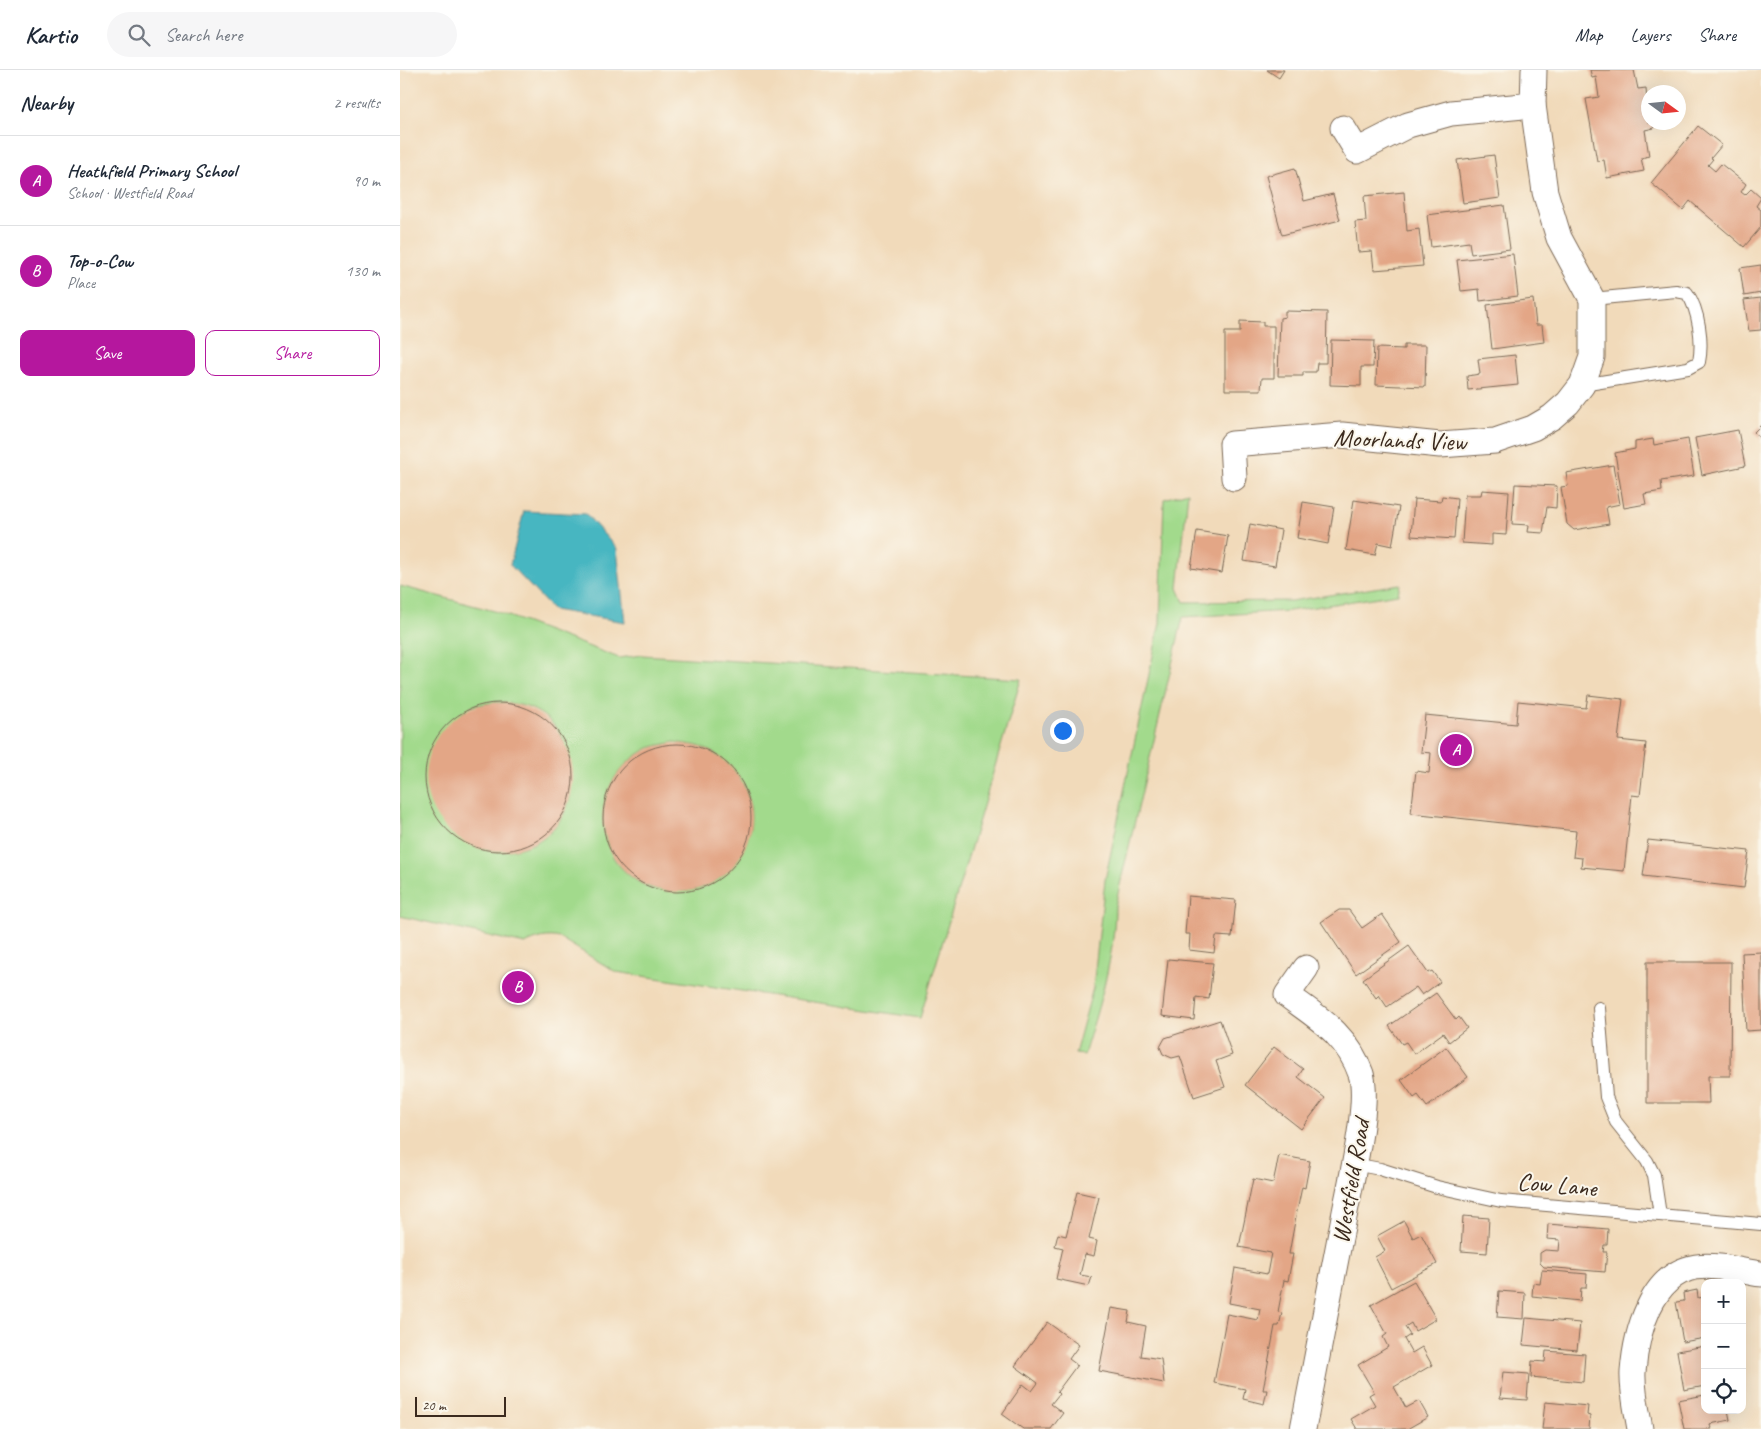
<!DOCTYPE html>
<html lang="en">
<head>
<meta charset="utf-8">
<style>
	body { margin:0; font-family:Caveat,sans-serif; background:#f6f6f7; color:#1f2937 }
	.controls { position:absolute; right:15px; bottom:15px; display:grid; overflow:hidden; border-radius:10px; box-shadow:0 5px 20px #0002 }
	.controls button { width:45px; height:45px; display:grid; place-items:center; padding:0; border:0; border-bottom:1px solid #e0e1e3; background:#fff; color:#1f2937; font:25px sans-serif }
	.compass { position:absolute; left:1241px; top:15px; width:45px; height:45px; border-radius:50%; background:#fff; box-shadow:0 5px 20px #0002; rotate:105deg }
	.scale { position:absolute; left:15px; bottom:12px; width:91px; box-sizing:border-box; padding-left:5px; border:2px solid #3b2a1e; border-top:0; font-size:14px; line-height:18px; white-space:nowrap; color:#3b2a1e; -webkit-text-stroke:4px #fbf7ec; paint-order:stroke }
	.you { position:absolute; left:662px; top:660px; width:18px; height:18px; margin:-12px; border:4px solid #fff; border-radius:50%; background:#1a73e8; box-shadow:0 0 0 8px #1a73e833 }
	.badge { display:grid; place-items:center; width:32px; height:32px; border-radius:50%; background:#b5179e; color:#fff; font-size:16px; font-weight:700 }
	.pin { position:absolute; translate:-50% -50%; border:2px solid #fff; box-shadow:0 1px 5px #0006 }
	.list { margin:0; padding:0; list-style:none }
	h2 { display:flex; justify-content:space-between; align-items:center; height:65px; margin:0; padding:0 20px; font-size:21px }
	h2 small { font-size:16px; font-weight:400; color:#747a83 }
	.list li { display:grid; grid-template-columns:32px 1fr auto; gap:15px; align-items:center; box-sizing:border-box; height:90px; padding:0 20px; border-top:1px solid #e0e1e3 }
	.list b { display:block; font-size:19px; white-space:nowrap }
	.list p { margin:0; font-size:16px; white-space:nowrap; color:#747a83 }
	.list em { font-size:16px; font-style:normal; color:#747a83 }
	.actions { display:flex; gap:10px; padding:15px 20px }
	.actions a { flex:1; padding:11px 0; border:1px solid #b5179e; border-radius:10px; text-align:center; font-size:18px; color:#b5179e }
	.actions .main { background:#b5179e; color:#fff }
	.icon { flex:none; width:28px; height:28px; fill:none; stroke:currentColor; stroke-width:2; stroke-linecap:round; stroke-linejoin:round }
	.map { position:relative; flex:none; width:1361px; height:1359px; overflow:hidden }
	header { display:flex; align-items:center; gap:30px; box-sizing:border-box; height:70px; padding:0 25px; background:#fff; border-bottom:1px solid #e0e1e3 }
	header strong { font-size:24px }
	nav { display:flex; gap:28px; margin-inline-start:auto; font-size:18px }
	.search { width:350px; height:45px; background:#f6f6f7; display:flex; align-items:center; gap:12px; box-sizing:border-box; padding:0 18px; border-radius:28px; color:#747a83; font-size:19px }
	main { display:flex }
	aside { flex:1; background:#fff }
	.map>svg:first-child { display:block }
	.green { fill:#a2da8c; stroke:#6e8255; fill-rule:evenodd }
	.water { fill:#47b6c1; stroke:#417070 }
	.building { fill:#e3a686 }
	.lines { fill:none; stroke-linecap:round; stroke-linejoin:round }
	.service-casing { stroke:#7b6855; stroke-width:14 }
	.minor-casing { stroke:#7b6855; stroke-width:27 }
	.service { stroke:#fff; stroke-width:12 }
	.minor { stroke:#fff; stroke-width:25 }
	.labels { text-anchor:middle; stroke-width:4; stroke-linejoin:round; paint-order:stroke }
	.street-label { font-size:25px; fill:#3b2a1e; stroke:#fbf7ec }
</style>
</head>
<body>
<header>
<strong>Kartio</strong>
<div class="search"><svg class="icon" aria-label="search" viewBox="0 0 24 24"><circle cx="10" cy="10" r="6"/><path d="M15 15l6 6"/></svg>Search here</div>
<nav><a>Map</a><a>Layers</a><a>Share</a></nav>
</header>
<main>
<aside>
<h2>Nearby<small>2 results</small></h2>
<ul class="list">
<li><span class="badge">A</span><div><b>Heathfield Primary School</b><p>School · Westfield Road</p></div><em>90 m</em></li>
<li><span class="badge">B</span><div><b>Top-o-Cow</b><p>Place</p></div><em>130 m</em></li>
</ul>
<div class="actions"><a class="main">Save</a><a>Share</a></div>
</aside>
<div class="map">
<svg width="1361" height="1359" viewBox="0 0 1361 1359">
	<rect width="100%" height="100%" fill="#fbf7ec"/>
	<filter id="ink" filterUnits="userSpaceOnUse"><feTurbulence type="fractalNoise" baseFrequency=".02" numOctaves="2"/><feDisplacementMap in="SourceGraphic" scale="10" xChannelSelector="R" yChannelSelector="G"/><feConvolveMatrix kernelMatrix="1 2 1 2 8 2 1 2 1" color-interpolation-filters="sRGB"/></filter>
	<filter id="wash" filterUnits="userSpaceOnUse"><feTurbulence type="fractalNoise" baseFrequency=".0096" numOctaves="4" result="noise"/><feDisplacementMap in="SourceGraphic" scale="20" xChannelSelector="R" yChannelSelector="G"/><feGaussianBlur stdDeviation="1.12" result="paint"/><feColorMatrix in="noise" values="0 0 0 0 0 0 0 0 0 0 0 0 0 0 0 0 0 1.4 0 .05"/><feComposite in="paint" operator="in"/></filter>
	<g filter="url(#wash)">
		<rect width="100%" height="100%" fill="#f1daba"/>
		<g class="green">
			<path d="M788 422 778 518 784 532 891 531 1000 514 998 524 889 541 783 547 715 836C715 888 699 935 684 985L675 984 693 918 705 810 760 553 764 429Z"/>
			<path d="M0 516 98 542 219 588 242 585 621 609 520 948 216 902 160 868C147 865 137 868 125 874L0 846ZM97 632C104 633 112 633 120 635 162 645 178 689 170 727 166 747 149 768 130 775 32 810 0 679 71 637 79 634 89 633 97 632ZM275 672C283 674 293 674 301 677 394 715 346 848 249 817 232 811 213 793 208 776 194 735 211 697 249 678 257 675 267 674 275 672Z"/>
		</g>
		<path class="water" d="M124 441 186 444 217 479 225 552 153 540 110 495Z"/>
		<g id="blocks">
			<g class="building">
				<path d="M867 0H884L879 8Z"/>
				<path d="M1190 0H1234L1238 19 1246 18 1248 52H1253L1254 58 1245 60 1249 86 1241 88 1244 101 1207 108 1204 90 1197 91 1186 29 1199 27 1196 7 1192 8Z"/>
				<path d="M1298 56 1322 75 1311 88 1313 89 1308 95 1315 101 1321 94 1346 114 1341 122 1345 125 1351 119 1361 128 1356 136 1361 140V157L1344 177 1290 131 1283 140 1251 113Z"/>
				<path d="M1094 85 1100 128 1063 133 1057 90Z"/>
				<path d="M895 98 904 131 933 124 940 150 882 165 866 106Z"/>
				<path d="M1004 122 1007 161 1019 159 1023 196 974 200 972 181 958 182 955 152 966 151 964 126Z"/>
				<path d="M1104 135 1110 179 1071 184 1069 172 1031 177 1027 145Z"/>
				<path d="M1113 184 1118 226 1080 231 1079 219 1061 221 1057 190Z"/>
				<path d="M1361 195V223L1344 226 1340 198Z"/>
				<path d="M1361 228V260L1349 261 1344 230Z"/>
				<path d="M1133 229 1136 255H1142L1144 272 1092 279 1087 235Z"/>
				<path d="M885 241 927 242 926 293H917L916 302H903V306H878L880 248 885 247Z"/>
				<path d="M840 251 863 252V256H874V308H862L861 320H825V262H840Z"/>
				<path d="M931 270 974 271 973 297H961V316L930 315Z"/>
				<path d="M1004 275H1026L1025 317 976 315 977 278 1004 279Z"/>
				<path d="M1115 285 1118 315 1068 320 1067 306 1080 304 1078 289Z"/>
				<path d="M1361 355V370L1354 362Z"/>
				<path d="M1338 360 1345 396 1302 405 1295 368Z"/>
				<path d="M1253 369 1254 375 1288 369 1294 406 1261 411 1262 421 1244 424 1246 434 1224 438 1215 383 1235 379V372Z"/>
				<path d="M1213 395 1220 434 1206 437 1209 454 1174 460 1167 454 1161 417 1168 416 1166 403Z"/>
				<path d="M1115 414 1157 416 1156 438 1147 437 1143 463 1128 462 1129 455 1112 454Z"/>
				<path d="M1082 420 1109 422 1106 465 1092 464V475L1062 473 1065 425H1081Z"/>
				<path d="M1042 426 1057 428 1054 469 1011 466 1014 429 1041 431Z"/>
				<path d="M954 430 999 437 992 476 978 473 975 485 946 480Z"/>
				<path d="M903 432 934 437 928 474 897 468Z"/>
				<path d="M850 454 881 460 875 496 844 491Z"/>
				<path d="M797 461 828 466 822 503 791 498Z"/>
				<path d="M1188 625 1223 629 1218 670 1246 673 1240 726 1232 725 1224 801 1181 797 1182 788 1173 787 1176 761 1011 743 1016 701 1029 703 1031 683 1021 682 1025 645 1116 654 1118 631 1186 638Z"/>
				<circle cx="99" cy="707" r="74"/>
				<circle cx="277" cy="748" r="74"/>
				<path d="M1248 770 1349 781 1344 818 1243 806Z"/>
				<path d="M788 826 836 830 832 867 816 866 814 883 789 880 790 864H785Z"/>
				<path d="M939 840H949L962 858 982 844 1001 872 956 904 921 852Z"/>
				<path d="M1009 876 1028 903 1032 901 1040 912 1022 925 1016 917 987 937 979 925 976 928 963 909Z"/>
				<path d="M1361 882V960L1346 961 1342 883Z"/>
				<path d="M768 889 813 893 809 929 796 927 794 950 762 946Z"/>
				<path d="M1247 892H1331L1330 1006H1308L1309 1033H1247Z"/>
				<path d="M1036 923 1056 950 1059 947 1067 958 1049 972 1043 963 1014 984 1006 972 1002 974 989 956Z"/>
				<path d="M820 950 832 985 816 991 825 1017 794 1027 780 986 772 988 763 984 760 977 765 968Z"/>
				<path d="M874 977 903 999 898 1007 925 1028 901 1059 845 1015Z"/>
				<path d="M1046 977 1068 1007 1027 1037 1018 1025 1014 1028 1001 1010Z"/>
				<path d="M879 1085 910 1091 905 1118 902 1117 895 1151 889 1184H893L888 1211 884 1210 878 1242 882 1243 879 1256H875L863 1320H867L864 1334 843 1329 845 1319 814 1313 827 1244 858 1250 860 1239 829 1233 835 1198 867 1204 871 1183 839 1177 853 1109 873 1113Z"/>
				<path d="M677 1122 699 1127 689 1169 697 1171 694 1186 685 1184 680 1205 692 1207 689 1216 656 1209 663 1178 655 1176 658 1164 666 1166Z"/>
				<path d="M1063 1146 1089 1148 1087 1183 1061 1181Z"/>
				<path d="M1004 1151 1013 1168 1021 1164 1037 1194 991 1218 975 1187 985 1181 977 1166Z"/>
				<path d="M1148 1154 1208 1159 1207 1175H1204L1203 1182H1207L1205 1202 1144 1197 1140 1193V1183L1145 1180 1159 1181 1160 1170 1147 1169Z"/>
				<path d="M1142 1200 1187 1204 1186 1218H1181L1180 1231 1132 1226 1133 1213 1140 1214Z"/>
				<path d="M1014 1211 1036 1249 1015 1261 1011 1253 1005 1257 1010 1265 1004 1269 1012 1283 1022 1277 1032 1295 994 1317 1006 1338 1019 1331 1028 1347 1007 1359H957L951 1349 975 1335 969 1325 974 1322 958 1295 988 1277 983 1267 987 1264 971 1235Z"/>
				<path d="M1297 1220 1298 1228 1305 1227V1268L1283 1272 1276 1232 1284 1231 1283 1223Z"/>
				<path d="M1099 1221 1125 1223 1124 1249 1097 1247Z"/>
				<path d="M711 1238 730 1241 728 1252 746 1256 741 1286 761 1289 764 1313 699 1301Z"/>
				<path d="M1126 1248 1180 1253 1177 1280 1123 1275Z"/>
				<path d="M647 1252 679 1275 669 1289 677 1295 657 1322 659 1324 651 1334 663 1343 651 1359H623L602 1344 623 1314 632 1321 638 1313 615 1296Z"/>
				<path d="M1305 1276V1316L1284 1320 1277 1281Z"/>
				<path d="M1146 1281 1185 1284 1183 1312 1131 1307 1132 1291 1145 1292Z"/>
				<path d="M1103 1302 1129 1304 1127 1330 1100 1328Z"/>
				<path d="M1305 1325V1340H1328L1330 1350 1310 1354 1311 1359H1284L1278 1330Z"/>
				<path d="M1145 1332 1188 1336 1187 1345 1190 1346 1189 1359H1142Z"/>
			</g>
		</g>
	</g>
	<g filter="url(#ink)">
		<use href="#blocks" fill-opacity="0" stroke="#7b6855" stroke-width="1"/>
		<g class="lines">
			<g class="service-casing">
				<g id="service">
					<path d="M1182 315 1288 298 1299 292C1303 272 1299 240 1287 223L1276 221 1192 229"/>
					<path d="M1199 938 1206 1027 1216 1052 1247 1091 1254 1105 1260 1145"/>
					<path d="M954 1094 980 1099 1037 1117 1101 1131 1361 1154"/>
				</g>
			</g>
			<g class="minor-casing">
				<g id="minor">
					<path d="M943 58 957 81 1008 55 1051 43 1133 35"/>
					<path d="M834 408 832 374 942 365 1040 375 1095 371 1133 358 1152 347 1168 333 1182 315 1192 287V229L1159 168 1145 122 1133 35 1134 0"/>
					<path d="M903 1359C917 1287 931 1215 945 1142 951 1110 970 1032 961 1004 947 964 918 948 887 925L906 898"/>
					<path d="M1240 1359C1237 1341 1232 1320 1233 1302 1236 1263 1251 1204 1296 1197 1317 1194 1340 1201 1361 1204"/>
				</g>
			</g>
			<use href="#service" class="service"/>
			<use href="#minor" class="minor"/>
		</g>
	</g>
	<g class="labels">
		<g class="street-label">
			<text transform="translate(1000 369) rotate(2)" y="9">Moorlands View</text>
			<text transform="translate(950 1111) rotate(-80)" y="9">Westfield Road</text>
			<text transform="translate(1157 1114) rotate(5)" y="9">Cow Lane</text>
		</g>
	</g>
</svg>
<div class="controls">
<button>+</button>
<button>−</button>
<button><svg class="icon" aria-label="locate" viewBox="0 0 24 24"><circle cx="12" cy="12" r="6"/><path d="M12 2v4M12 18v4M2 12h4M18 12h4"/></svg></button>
</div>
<svg class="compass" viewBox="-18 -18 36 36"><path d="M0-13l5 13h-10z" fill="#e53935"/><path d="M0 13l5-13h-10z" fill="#747a83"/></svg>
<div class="scale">20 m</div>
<div class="you"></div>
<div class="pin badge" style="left:1056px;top:680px">A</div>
<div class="pin badge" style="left:118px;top:917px">B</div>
</div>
</main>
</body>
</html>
